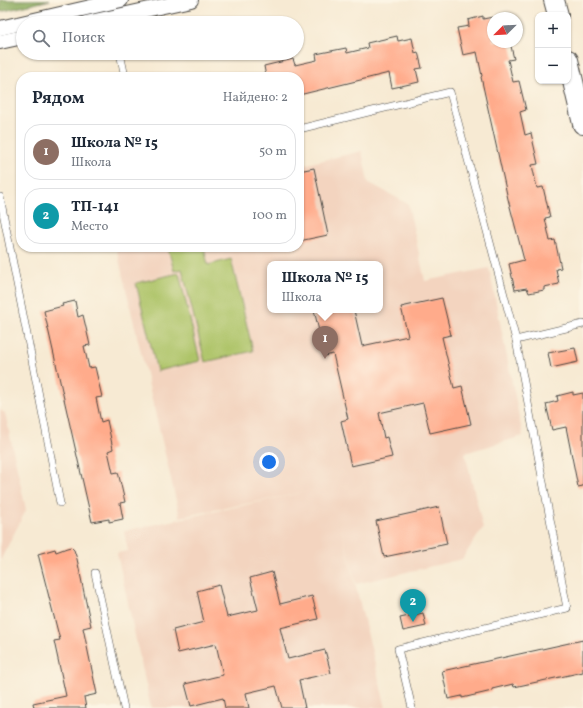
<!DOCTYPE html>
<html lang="ru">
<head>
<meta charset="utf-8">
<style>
	body { margin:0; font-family:Vollkorn,serif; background:#f2f2f3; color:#1f2937 }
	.controls { position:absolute; right:12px; top:12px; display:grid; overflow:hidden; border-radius:8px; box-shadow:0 1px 3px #0004 }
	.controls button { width:36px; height:36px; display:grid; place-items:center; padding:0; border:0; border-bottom:1px solid #e0e1e3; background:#fff; color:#1f2937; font:20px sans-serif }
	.compass { position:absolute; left:487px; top:12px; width:36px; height:36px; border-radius:50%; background:#fff; box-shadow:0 1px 3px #0004; rotate:246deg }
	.you { position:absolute; left:269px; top:462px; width:14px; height:14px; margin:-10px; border:3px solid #fff; border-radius:50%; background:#1a73e8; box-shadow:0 0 0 6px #1a73e833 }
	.badge { display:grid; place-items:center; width:26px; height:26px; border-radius:50%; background:#111827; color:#fff; font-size:13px; font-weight:700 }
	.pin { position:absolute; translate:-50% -33px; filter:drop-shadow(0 1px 2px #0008) }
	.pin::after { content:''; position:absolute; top:21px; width:14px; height:12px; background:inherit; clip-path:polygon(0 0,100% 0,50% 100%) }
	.popup { position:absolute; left:267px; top:261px; width:116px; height:52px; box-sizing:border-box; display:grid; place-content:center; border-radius:8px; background:#fff; filter:drop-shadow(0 1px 3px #0005); font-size:13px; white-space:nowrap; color:#747a83 }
	.popup b { font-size:15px; color:#1f2937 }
	.popup::after { content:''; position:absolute; left:50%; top:100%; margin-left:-8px; border:8px solid transparent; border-top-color:#fff }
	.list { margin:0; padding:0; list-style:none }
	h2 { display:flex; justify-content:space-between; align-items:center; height:52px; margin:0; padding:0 16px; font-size:17px }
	h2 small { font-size:13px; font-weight:400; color:#747a83 }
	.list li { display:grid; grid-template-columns:26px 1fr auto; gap:12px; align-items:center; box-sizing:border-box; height:56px; margin:0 8px 8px; padding:0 8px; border:1px solid #e0e1e3; border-radius:16px }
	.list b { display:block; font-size:15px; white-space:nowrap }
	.list p { margin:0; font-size:13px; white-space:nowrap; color:#747a83 }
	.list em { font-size:13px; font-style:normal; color:#747a83 }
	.icon { flex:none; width:22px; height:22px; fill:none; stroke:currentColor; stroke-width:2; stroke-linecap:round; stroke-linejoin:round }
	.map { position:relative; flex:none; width:583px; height:708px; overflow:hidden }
	.search { position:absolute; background:#fff; box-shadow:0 1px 3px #0004; left:16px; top:16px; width:288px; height:44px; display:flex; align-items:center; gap:10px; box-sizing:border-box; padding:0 14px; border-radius:22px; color:#747a83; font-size:15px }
	.panel { position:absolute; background:#fff; box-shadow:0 1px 3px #0004; left:16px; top:72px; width:288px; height:180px; border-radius:16px }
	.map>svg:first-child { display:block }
	.built { fill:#f3d4bf; fill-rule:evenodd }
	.green { fill:#aec469; stroke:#6c784a }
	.forest { fill:#8aaa5d; stroke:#5a6a44 }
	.building { fill:#ffab8b }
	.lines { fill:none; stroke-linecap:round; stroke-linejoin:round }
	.lane-casing { stroke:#4a4844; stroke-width:8 }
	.street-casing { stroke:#4a4844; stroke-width:16 }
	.secondary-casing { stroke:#4a4844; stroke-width:22 }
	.lane { stroke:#fff; stroke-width:7 }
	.street { stroke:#fff; stroke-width:14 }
	.secondary { stroke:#fff; stroke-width:20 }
</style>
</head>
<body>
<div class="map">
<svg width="583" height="708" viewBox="0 0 583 708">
	<rect width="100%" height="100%" fill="#fcf5e5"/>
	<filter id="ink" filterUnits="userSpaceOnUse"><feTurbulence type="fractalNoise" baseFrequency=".025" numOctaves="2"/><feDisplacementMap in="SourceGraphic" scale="8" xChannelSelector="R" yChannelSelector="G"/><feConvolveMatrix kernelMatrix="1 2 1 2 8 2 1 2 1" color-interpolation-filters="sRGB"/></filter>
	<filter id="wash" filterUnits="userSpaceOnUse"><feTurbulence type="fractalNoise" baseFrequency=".012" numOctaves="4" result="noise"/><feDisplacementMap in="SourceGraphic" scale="16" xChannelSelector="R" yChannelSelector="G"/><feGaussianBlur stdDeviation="0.9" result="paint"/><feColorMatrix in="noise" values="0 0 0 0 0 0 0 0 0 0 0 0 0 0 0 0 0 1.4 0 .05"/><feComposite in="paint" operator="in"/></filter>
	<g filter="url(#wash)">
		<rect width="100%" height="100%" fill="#f7ead3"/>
		<g class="built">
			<path d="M362 151 368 182 408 204 425 281 489 268 523 436 465 453 483 528 462 559 356 584 339 519 386 708H151L117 553 128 551 124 531 310 491 180 517 116 247H299V166ZM270 264H380V310H270Z"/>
			<path d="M0 410 5 413 26 510 0 561Z"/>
		</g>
		<g class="green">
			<path d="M173 247H204L208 265 231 259 253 351 205 362 182 269 174 271 168 248Z"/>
			<path d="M179 273 200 361 157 371 136 283Z"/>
		</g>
		<path class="forest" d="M0 0H50L0 12Z"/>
		<g id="blocks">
			<g class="building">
				<path d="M483 16V19L493 17V42H510L514 59 508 60 513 82 519 81 526 110 520 112 525 135 531 133 538 164 532 165 537 188 543 187 550 217 545 218 550 241 555 240 561 268 556 269 559 284 544 287V290L529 293 527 288 515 290 509 264 524 260 508 199 481 77 482 76 477 52 463 55 457 28 469 26 468 20Z"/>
				<path d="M397 36 398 41 412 38 415 53 418 52 422 68 416 69 419 82 392 88 389 73 299 95V77H266L264 66 293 59 295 65 317 60 316 54 346 48 347 53 368 48 367 43Z"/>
				<path d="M314 168 328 235 299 241V171Z"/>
				<path d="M442 298 451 335 442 337 454 388 462 386 471 424 430 433 423 403 379 413 384 438 387 437 392 457 351 466 341 421 348 419 333 354 325 356 314 310H354L362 346 408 336 401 307Z"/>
				<path d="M75 301 78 317 83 315 90 345 84 346 89 368 95 367 102 397 96 398 101 422 107 420 113 449 108 451 113 473 118 472 125 502 120 503 123 519 109 522V519L92 522 44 311 63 306 62 304Z"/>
				<path d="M575 348 578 362 551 368 548 353Z"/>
				<path d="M573 392V395L583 393V486L578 487 566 427 552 430 546 404 558 401 557 396Z"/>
				<path d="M439 507 447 544 384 557 376 521Z"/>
				<path d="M71 547 74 550 77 559 91 626 83 628 97 694 84 697 86 708H34L33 703 66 696 54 641 60 640 38 554 55 549 56 552 67 548Z"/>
				<path d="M272 572 280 604 312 596 318 619 280 628 288 659 325 650 331 673 299 680 305 708H282L276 686 246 693 249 708H225L223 698 191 706 185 684 223 675 216 644 178 653 173 630 204 622 197 591 219 585 227 617 258 610 250 578Z"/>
				<path d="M423 613 426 626 403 631 400 618Z"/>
				<path d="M583 640V672L514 687 513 684 492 689V691L462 698V696L448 699 442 671Z"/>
			</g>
		</g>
	</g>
	<g filter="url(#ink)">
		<use href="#blocks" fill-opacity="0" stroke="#4a4844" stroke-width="1"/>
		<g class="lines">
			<g class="lane-casing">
				<g id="lane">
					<path d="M120 53 125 77"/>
					<path d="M299 129 450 92 516 340 567 608 398 649 412 708"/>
					<path d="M0 197 60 503"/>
					<path d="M516 340 583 324"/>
					<path d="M95 573 124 708"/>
				</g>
			</g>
			<g class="street-casing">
				<g id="street">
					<path d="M86 23 191 0"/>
					<path d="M0 28 121 0"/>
					<path d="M0 42 23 37"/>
				</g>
			</g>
			<g class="secondary-casing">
				<g id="secondary">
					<path d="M554 0 558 15"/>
					<path d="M568 60 583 124"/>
				</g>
			</g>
			<use href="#lane" class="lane"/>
			<use href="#street" class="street"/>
			<use href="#secondary" class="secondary"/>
		</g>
	</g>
</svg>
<div class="controls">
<button>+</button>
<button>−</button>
</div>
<svg class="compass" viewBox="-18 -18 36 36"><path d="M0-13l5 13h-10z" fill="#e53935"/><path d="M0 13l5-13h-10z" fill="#747a83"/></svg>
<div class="you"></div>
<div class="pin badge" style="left:325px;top:359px;background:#8d6e63">1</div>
<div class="popup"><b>Школа № 15</b>Школа</div>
<div class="pin badge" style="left:413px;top:622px;background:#0f9aa8">2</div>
<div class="search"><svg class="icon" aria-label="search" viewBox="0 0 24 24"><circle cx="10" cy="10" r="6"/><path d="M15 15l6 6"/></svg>Поиск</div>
<section class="panel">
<h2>Рядом<small>Найдено: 2</small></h2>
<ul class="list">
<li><span class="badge" style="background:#8d6e63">1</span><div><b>Школа № 15</b><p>Школа</p></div><em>50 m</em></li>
<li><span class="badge" style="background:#0f9aa8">2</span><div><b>ТП-141</b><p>Место</p></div><em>100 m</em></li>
</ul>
</section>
</div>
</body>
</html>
